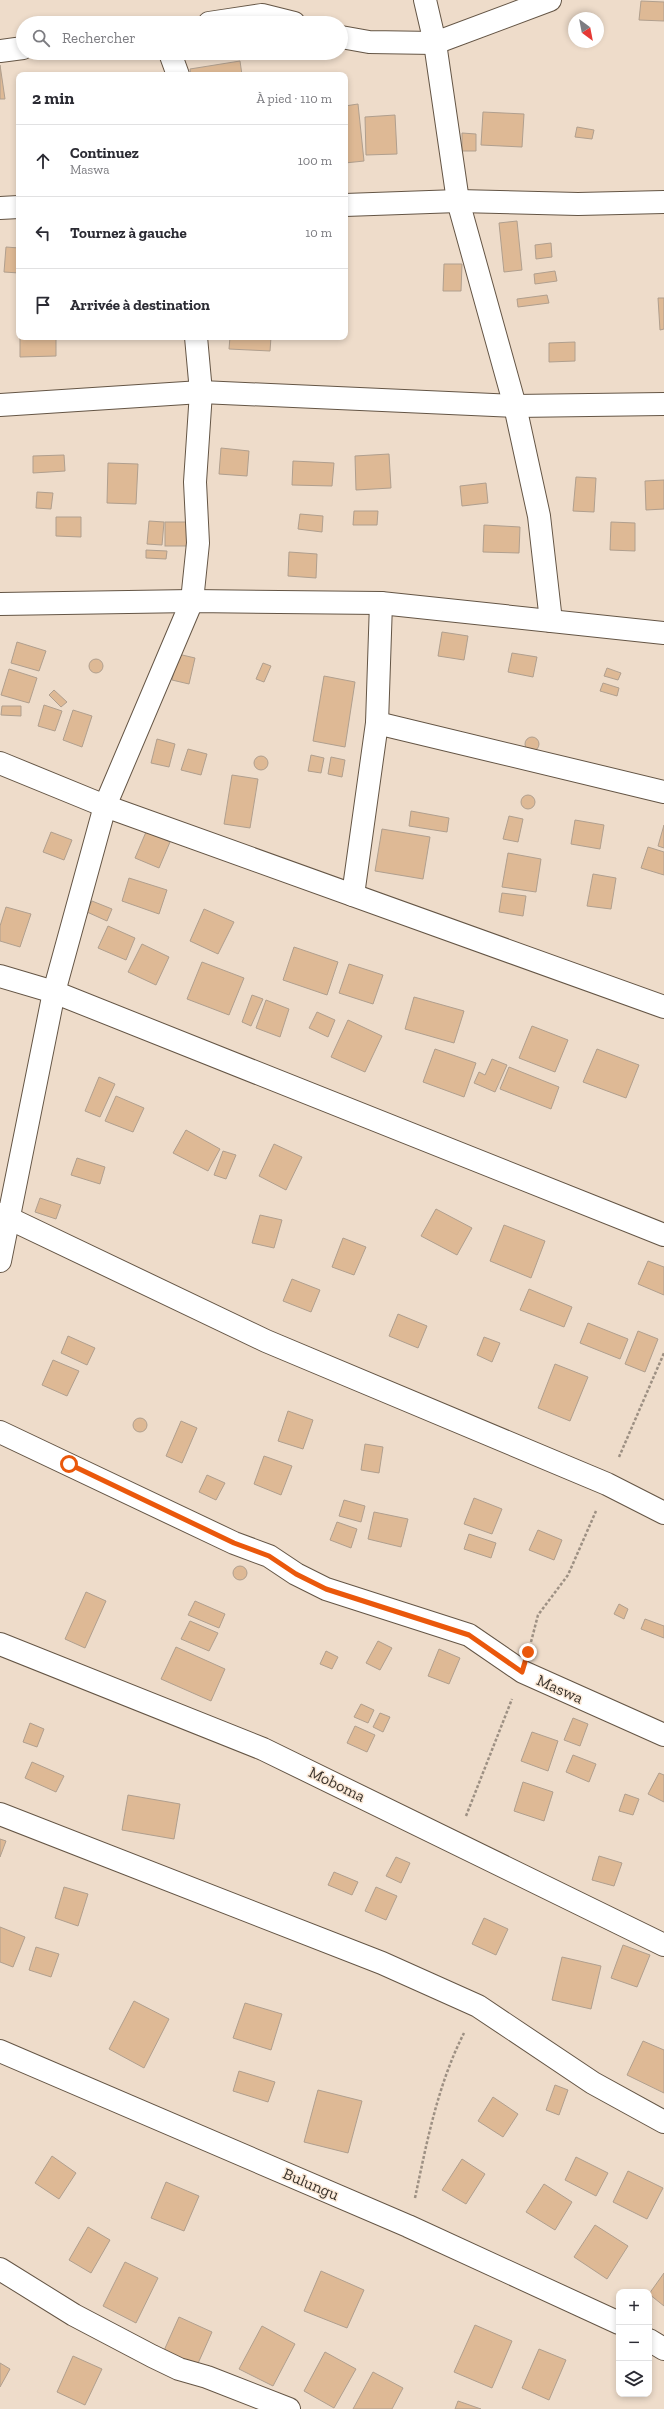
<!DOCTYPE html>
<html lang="fr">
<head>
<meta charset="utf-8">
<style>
  :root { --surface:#fff; --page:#f7f7f7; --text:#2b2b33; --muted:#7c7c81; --line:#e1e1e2 }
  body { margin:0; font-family:"Zilla Slab",serif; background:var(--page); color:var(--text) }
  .controls { position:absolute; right:12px; bottom:12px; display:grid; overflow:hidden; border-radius:8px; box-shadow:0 2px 6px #0003 }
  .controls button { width:36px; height:36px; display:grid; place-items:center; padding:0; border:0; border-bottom:1px solid var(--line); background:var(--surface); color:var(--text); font:20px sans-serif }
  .compass { position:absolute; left:568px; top:12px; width:36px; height:36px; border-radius:50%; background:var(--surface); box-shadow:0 2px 6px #0003; rotate:148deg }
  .stop { position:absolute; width:12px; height:12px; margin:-9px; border:3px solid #ea580c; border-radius:50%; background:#fff }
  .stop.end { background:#ea580c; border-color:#fff; box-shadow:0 1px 4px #0008 }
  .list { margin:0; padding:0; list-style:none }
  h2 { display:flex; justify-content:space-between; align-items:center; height:52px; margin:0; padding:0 16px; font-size:17px }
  h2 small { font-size:13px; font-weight:400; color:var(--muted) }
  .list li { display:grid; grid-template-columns:26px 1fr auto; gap:12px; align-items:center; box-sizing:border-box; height:72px; padding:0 16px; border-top:1px solid var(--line) }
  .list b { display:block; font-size:15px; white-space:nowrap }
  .list p { margin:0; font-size:13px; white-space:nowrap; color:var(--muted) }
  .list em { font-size:13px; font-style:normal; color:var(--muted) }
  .icon { flex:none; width:22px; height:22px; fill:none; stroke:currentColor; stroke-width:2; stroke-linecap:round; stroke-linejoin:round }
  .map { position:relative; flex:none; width:664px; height:2409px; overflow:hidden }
  .search { position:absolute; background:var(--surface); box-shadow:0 2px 6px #0003; left:16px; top:16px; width:332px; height:44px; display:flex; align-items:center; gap:10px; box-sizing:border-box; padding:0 14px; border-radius:22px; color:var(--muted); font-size:15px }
  .panel { position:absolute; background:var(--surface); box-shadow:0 2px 6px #0003; left:16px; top:72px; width:332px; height:268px; border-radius:8px }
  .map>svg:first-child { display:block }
</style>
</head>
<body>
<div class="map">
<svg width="664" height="2409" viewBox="0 0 664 2409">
  <rect width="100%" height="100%" fill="#eedcca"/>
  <g fill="#deb995" stroke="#b09f8e">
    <polygon points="641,1 664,2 664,21 639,20"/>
    <polygon points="240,61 242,75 191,75 190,69"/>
    <polygon points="0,65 5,99 0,99"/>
    <polygon points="358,104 364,161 345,163 345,106"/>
    <polygon points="483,112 524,114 522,147 481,145"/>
    <polygon points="395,115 397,154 366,155 365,117"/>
    <polygon points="577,127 594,130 592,139 575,137"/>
    <polygon points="462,133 476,134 476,151 462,151"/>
    <polygon points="517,221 522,270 504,272 499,223"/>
    <polygon points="551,243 552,257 536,259 535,245"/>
    <polygon points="6,247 19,248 19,273 4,272"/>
    <polygon points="444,264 462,264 461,291 443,291"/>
    <polygon points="555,271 557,281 535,284 534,274"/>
    <polygon points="547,295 549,303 518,307 517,299"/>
    <polygon points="658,298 664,298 664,329 660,330"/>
    <polygon points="20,337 56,337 56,356 20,357"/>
    <polygon points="230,337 271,337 270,351 229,349"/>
    <polygon points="575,342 575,361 549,362 549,343"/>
    <polygon points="221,448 249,451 247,476 219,474"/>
    <polygon points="389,454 391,488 356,490 355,456"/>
    <polygon points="64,455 65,471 33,473 33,456"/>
    <polygon points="293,461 334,463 332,486 292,485"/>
    <polygon points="108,463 138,464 136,504 107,503"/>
    <polygon points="576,477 596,478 594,512 573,511"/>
    <polygon points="664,480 664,509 646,510 645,481"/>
    <polygon points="486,483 488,503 462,506 460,486"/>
    <polygon points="37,492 53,493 51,509 36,508"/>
    <polygon points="354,511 378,511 377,525 353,525"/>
    <polygon points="300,514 323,516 322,532 298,529"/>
    <polygon points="56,517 81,517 81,537 56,536"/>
    <polygon points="149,521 164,522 162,545 147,544"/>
    <rect x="165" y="522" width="27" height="24"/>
    <polygon points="611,522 635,523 635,551 610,550"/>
    <polygon points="484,525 520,527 519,553 483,552"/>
    <polygon points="146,550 167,551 166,559 146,558"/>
    <polygon points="289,552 317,554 316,578 288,576"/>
    <polygon points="442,632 468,636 464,660 438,656"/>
    <polygon points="17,642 46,651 39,671 11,663"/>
    <polygon points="512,653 537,657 533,677 508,672"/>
    <polygon points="178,654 195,658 189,684 172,680"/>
    <circle cx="96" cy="666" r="7"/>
    <polygon points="263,663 271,666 264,682 256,679"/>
    <polygon points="607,668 621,673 618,680 604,676"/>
    <polygon points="9,669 37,678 29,703 1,695"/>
    <polygon points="324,676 355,682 345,747 313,741"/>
    <polygon points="603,683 619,688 617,696 600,691"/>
    <polygon points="54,690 67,702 61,707 49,695"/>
    <polygon points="44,705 62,711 55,731 38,726"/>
    <polygon points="2,706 21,706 21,716 1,715"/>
    <polygon points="73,710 92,716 82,747 63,740"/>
    <circle cx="532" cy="744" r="7"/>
    <polygon points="157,739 175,744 169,767 151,763"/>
    <polygon points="188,749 207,754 201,775 181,770"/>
    <polygon points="311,755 324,758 321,773 308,771"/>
    <circle cx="261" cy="763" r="7"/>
    <polygon points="331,757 345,760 342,777 328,774"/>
    <polygon points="232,775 258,779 250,828 224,824"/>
    <circle cx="528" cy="802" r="7"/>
    <polygon points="411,811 449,818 447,832 409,826"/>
    <polygon points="509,816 523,819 518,842 503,839"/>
    <polygon points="575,820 604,825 600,849 571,844"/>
    <polygon points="664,825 664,848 658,846"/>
    <polygon points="382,829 430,837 423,879 375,871"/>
    <polygon points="51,832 72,840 64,860 43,852"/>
    <polygon points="146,832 170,842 159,868 135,858"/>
    <polygon points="648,847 664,852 664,875 641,868"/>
    <polygon points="508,853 541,859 536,892 502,887"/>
    <polygon points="593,874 616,878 611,909 587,906"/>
    <polygon points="129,878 167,890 159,914 122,901"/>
    <polygon points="502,893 526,896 523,916 499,912"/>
    <polygon points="92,901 112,909 107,921 87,912"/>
    <polygon points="6,907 31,914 20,947 0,941 0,926"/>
    <polygon points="204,909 234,922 218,954 190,941"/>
    <polygon points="108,926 135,938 126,960 98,948"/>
    <polygon points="142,944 169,957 156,985 128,972"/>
    <polygon points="294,947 338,962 327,995 283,980"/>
    <polygon points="202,962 244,978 229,1015 187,999"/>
    <polygon points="349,964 383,975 373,1004 339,993"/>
    <polygon points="252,995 263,999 251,1026 242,1022"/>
    <polygon points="414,997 464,1011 454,1043 405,1029"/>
    <polygon points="266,1000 289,1009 280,1037 256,1028"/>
    <polygon points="317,1012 335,1020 328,1037 309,1028"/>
    <polygon points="348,1020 382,1036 365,1072 331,1057"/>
    <polygon points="532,1026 568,1040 555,1072 519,1058"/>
    <polygon points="435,1049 476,1063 464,1097 423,1082"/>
    <polygon points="597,1049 639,1065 626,1098 583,1082"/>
    <polygon points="492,1059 507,1065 495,1092 474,1083 479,1072 485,1075"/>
    <polygon points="509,1067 559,1087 551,1109 500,1089"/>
    <polygon points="99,1077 115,1084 100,1117 85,1111"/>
    <polygon points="116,1096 144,1108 133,1132 105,1121"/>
    <polygon points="186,1130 220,1149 208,1171 173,1153"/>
    <polygon points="274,1144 302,1157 286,1190 259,1176"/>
    <polygon points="223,1151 236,1155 226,1179 214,1175"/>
    <polygon points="77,1158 105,1167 100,1184 71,1175"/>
    <polygon points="40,1198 61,1205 56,1219 35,1212"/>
    <polygon points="436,1209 472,1228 457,1255 421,1236"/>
    <polygon points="260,1215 282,1220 274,1248 252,1243"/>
    <polygon points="504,1225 545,1241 531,1278 490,1261"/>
    <polygon points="343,1238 366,1247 354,1275 332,1267"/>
    <polygon points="648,1261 664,1267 664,1295 638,1284"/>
    <polygon points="292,1279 320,1290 311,1312 283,1301"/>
    <polygon points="529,1289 572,1307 564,1327 520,1310"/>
    <polygon points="398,1314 427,1326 418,1348 389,1336"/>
    <polygon points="588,1323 628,1339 620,1359 580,1343"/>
    <polygon points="638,1331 658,1339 645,1372 625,1364"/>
    <polygon points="68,1336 95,1348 87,1365 61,1353"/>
    <polygon points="484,1337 500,1343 492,1362 477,1355"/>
    <polygon points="53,1360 79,1371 67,1396 42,1385"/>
    <polygon points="555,1364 588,1377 570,1421 538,1408"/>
    <polygon points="288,1411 313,1420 303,1449 278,1441"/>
    <circle cx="140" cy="1425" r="7"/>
    <polygon points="181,1421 197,1428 182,1463 166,1456"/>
    <polygon points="365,1444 383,1447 379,1473 361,1470"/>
    <polygon points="264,1456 292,1466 281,1495 254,1484"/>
    <polygon points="207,1475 225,1483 216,1500 199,1492"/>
    <polygon points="474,1498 502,1509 492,1534 464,1524"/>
    <polygon points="344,1500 365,1506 361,1522 339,1516"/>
    <polygon points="374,1512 408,1519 401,1547 368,1539"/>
    <polygon points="337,1522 357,1529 351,1548 330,1540"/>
    <polygon points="538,1530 562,1540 554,1560 529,1550"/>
    <polygon points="469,1534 496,1543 491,1558 464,1549"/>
    <circle cx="240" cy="1573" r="7"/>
    <polygon points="86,1592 106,1601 85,1648 65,1639"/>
    <polygon points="195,1601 225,1614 219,1628 188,1615"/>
    <polygon points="619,1604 628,1609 624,1619 614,1614"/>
    <polygon points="645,1619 664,1626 664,1638 641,1629"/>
    <polygon points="190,1621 218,1633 209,1651 181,1639"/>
    <polygon points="378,1641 392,1648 380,1670 366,1663"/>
    <polygon points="176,1647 225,1669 211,1701 161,1679"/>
    <polygon points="439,1649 460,1658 449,1684 428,1676"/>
    <polygon points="326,1651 338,1657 332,1669 320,1664"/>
    <polygon points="361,1704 374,1710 368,1723 354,1717"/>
    <polygon points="380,1713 390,1717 383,1732 373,1727"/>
    <polygon points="573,1718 588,1724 580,1746 564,1740"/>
    <polygon points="30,1723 44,1729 37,1747 23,1742"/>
    <polygon points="355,1726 375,1735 367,1752 347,1743"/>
    <polygon points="532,1732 558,1741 548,1771 521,1761"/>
    <polygon points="573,1755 596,1764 589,1782 566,1772"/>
    <polygon points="32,1762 64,1776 56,1792 25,1778"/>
    <polygon points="659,1773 664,1775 664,1802 648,1794"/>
    <polygon points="523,1782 553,1792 544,1821 514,1811"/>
    <polygon points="625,1794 639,1799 633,1815 619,1811"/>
    <polygon points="128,1795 180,1804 174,1839 122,1830"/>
    <polygon points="0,1839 6,1841 0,1857"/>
    <polygon points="599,1856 622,1863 614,1886 592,1880"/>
    <polygon points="396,1857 410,1863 401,1883 386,1876"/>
    <polygon points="334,1872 358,1882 352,1895 328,1885"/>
    <polygon points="64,1887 88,1894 78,1926 55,1918"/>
    <polygon points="376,1887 397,1896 386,1920 365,1911"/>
    <polygon points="484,1918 508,1929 496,1955 472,1944"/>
    <polygon points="0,1927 25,1937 13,1967 0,1962"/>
    <polygon points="623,1945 650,1955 637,1987 611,1978"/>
    <polygon points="36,1947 59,1954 51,1977 29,1970"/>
    <polygon points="562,1957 601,1966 591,2009 552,2000"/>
    <polygon points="134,2001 169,2019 144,2068 109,2049"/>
    <polygon points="245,2003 282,2014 271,2050 233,2038"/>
    <polygon points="643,2041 664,2050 664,2093 627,2075"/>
    <polygon points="239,2071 275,2082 268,2102 233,2091"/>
    <polygon points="555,2085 568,2090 559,2115 546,2110"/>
    <polygon points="318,2090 362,2101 348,2153 304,2142"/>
    <polygon points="493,2097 518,2114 503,2137 478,2121"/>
    <polygon points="52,2156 76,2173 59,2199 35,2183"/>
    <polygon points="576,2157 608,2173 596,2196 565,2180"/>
    <polygon points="462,2159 485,2174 466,2204 442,2190"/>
    <polygon points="628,2171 663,2188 647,2219 613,2202"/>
    <polygon points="166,2182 199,2196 184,2231 151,2218"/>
    <polygon points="544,2184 572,2202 555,2230 526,2212"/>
    <polygon points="595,2225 628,2246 607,2279 574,2257"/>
    <polygon points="88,2227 110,2240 91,2273 69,2260"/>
    <polygon points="125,2262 158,2278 136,2323 103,2306"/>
    <polygon points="321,2271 364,2290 347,2328 304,2311"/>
    <polygon points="664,2273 664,2306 649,2294"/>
    <polygon points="179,2317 212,2332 195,2370 162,2355"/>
    <polygon points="475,2325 512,2341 492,2388 454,2372"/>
    <polygon points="262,2326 295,2344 273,2386 239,2369"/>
    <polygon points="539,2349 566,2360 549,2400 522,2388"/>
    <polygon points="325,2352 356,2369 334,2408 304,2391"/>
    <polygon points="73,2356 102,2369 85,2405 57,2392"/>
    <polygon points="0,2363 10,2369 0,2387"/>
    <polygon points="373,2372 403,2388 392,2409 353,2409"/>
    <polygon points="458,2401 481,2409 455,2409"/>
  </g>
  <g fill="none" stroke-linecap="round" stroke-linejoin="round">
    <g stroke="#645545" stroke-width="24">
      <g id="minor">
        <polyline points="425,0 435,43 458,201 515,406 539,516 551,621"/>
        <polyline points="209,23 262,15 294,23"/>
        <polyline points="341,37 369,42 435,43 550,0"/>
        <polyline points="0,51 23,48"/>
        <polyline points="170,53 178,75"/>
        <polyline points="345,205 458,201 578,204 664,202"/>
        <polyline points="0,208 19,207"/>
        <polyline points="0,405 201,392 515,406 664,404"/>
        <polyline points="0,604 192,601 381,603 664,633"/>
        <polyline points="377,723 664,792"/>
        <polyline points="0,763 105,806 664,1007"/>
        <polyline points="353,895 377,723 381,603"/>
        <polyline points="0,976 54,992 664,1235"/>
        <polyline points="0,1214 266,1341 607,1484 664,1513"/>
        <polyline points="0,1261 54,992 105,806 192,601 198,543 195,482 201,392 196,337"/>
        <polyline points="0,1432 234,1543 269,1556 296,1574 326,1589 469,1635 523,1672 664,1735"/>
        <polyline points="0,1644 263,1749 664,1945"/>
        <polyline points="0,1814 382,1963 478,2006 593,2083 664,2122"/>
        <polyline points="0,2051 408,2226 619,2323"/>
        <polyline points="0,2269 74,2315 152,2356 179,2369 207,2377 289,2409"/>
        <polyline points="649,2340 664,2349"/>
      </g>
    </g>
    <g stroke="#9d9083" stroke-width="2.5" stroke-dasharray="3 2" stroke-linecap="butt">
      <polyline points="619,1457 664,1353"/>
      <polyline points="531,1642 538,1615 568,1575 596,1511"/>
      <polyline points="466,1816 512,1699"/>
      <path d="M 415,2198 C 427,2141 438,2084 464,2033"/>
    </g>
    <use href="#minor" stroke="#fff" stroke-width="22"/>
  </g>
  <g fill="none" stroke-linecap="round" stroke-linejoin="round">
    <polyline stroke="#ea580c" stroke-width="5" points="69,1464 234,1543 269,1556 296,1574 326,1589 469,1635 522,1672 528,1652"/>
  </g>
  <g text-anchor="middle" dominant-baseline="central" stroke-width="3" stroke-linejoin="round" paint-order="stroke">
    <g font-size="16" fill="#3b342d" stroke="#fbe9d7">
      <text transform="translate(560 1689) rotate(24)">Maswa</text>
      <text transform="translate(337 1784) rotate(26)">Moboma</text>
      <text transform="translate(311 2184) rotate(23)">Bulungu</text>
    </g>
  </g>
</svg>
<div class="controls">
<button>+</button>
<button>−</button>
<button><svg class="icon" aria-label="layers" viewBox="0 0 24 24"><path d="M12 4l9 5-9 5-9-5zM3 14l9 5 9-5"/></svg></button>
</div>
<svg class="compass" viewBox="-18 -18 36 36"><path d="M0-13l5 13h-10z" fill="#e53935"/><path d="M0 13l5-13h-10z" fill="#7c7c81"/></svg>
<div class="stop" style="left:69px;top:1464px"></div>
<div class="stop end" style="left:528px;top:1652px"></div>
<div class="search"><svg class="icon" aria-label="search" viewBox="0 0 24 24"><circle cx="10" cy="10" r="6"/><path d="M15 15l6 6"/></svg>Rechercher</div>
<section class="panel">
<h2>2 min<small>À pied · 110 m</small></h2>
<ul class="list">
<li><svg class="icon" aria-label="ahead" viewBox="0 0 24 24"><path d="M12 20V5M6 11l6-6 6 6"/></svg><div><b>Continuez</b><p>Maswa</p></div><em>100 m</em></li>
<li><svg class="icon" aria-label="left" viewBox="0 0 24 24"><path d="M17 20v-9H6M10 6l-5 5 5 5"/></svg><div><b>Tournez à gauche</b></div><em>10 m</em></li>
<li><svg class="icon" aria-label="arrive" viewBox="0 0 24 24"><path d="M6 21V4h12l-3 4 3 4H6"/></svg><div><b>Arrivée à destination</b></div></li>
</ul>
</section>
</div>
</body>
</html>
